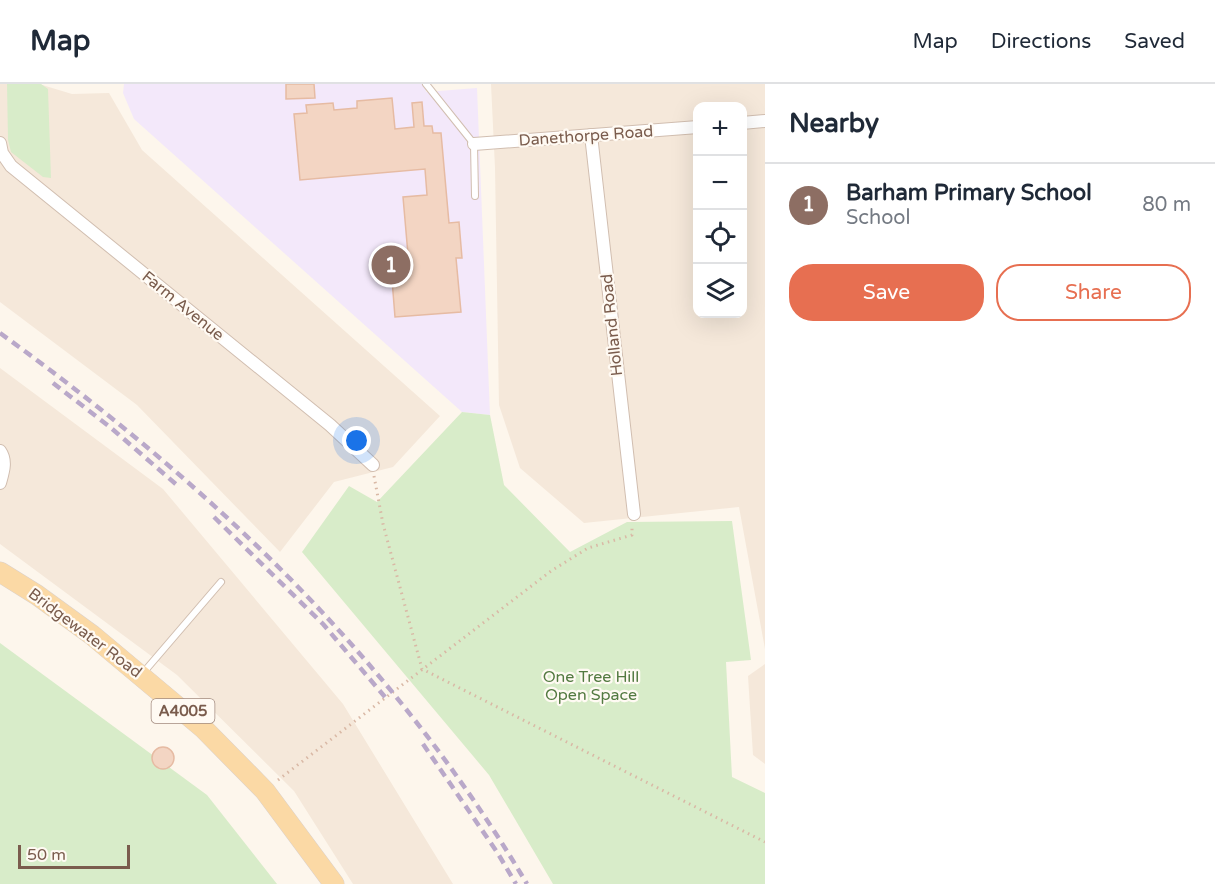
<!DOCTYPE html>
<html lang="en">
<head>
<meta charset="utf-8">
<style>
  :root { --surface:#fff; --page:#f2f2f3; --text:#1f2937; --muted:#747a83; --line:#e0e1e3; --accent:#e76f51 }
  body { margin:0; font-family:"Varela Round",sans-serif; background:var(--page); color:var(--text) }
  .controls { position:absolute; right:18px; top:18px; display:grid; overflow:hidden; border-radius:12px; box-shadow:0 6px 24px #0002 }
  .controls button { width:54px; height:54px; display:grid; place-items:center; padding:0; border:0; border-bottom:2px solid var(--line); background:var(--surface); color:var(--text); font:30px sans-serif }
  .scale { position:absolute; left:18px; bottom:15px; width:112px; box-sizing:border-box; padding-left:6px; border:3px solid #7a5c4d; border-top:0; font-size:16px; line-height:21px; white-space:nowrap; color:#7a5c4d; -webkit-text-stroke:4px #fffaf3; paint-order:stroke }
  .you { position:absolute; left:357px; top:357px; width:21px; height:21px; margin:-15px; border:4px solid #fff; border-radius:50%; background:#1a73e8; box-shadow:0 0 0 9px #1a73e833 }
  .badge { display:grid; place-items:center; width:39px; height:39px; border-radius:50%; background:var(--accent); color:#fff; font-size:20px; font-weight:700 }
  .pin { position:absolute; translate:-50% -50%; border:3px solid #fff; box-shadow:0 2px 6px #0006 }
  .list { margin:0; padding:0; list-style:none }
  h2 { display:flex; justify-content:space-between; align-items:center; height:78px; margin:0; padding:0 24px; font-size:26px }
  h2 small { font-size:20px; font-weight:400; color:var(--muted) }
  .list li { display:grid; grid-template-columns:39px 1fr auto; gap:18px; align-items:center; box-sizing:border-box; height:84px; padding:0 24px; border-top:2px solid var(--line) }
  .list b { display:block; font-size:22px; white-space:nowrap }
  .list p { margin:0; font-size:20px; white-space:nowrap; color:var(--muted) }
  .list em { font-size:20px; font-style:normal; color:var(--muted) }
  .actions { display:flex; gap:12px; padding:18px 24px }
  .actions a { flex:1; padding:14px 0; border:2px solid var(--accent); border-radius:24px; text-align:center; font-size:21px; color:var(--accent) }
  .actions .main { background:var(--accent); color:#fff }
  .icon { flex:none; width:33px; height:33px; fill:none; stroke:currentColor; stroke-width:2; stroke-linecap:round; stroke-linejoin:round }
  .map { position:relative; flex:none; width:765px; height:800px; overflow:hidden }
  header { display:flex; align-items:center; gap:36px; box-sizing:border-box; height:84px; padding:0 30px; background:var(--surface); border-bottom:2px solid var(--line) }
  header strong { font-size:28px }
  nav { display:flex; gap:33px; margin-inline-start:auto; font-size:21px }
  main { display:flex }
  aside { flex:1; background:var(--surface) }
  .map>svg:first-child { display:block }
</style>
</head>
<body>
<header>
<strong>Map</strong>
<nav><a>Map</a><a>Directions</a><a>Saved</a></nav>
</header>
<main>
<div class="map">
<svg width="765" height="800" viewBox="0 0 765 800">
  <rect width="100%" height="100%" fill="#fdf6ec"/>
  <g fill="#f5e8da" fill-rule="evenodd">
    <polygon points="0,0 39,0 72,10 109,9 142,66 440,332 393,383 334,398 280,468 137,321 0,218"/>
    <path d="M 491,0 L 765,0 L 765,565 L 739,423 L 584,439 L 520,384 L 499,321 L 495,84 ZM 698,22 L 742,22 L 742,230 L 698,230 Z"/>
    <polygon points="0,284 163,405 343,620 453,800 353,800 294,707 177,591 0,460"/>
    <polygon points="765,580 765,680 753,671 748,592"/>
  </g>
  <polygon fill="#f3e8fa" points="124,0 425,0 426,8 477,4 490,331 462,328 134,35 123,9"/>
  <g fill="#d8ecc9">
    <polygon points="7,0 41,0 48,5 51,94 43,93 11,68 8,56"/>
    <polygon points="462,328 490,331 504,401 570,468 627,438 732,437 751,576 726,578 732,693 765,709 765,800 553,800 489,691 302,468 349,402 377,418"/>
    <polygon points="0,559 207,711 277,800 0,800"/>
  </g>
  <g fill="#f3d5c3" stroke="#e6bba3" stroke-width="1.5">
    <polygon points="286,0 314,0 315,14 286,15"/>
    <polygon points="392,14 395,45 414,43 412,19 422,18 424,42 432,42 433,49 441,49 449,139 459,138 462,174 456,174 461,228 395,233 391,183 409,182 403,113 427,111 425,85 300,96 294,30 307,29 306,21 333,19 334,26 357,24 357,17"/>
    <circle cx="163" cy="674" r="11"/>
  </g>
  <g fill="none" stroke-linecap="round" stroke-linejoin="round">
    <g stroke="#d1beb0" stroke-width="8">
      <g id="service">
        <polyline points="426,0 474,60 475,112"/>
        <polyline points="143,589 221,498"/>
      </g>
    </g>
    <g stroke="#d1beb0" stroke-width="14">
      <g id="minor">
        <polyline points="742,39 765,37"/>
        <polyline points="591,51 634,430"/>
        <polyline points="0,59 2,69 11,82 330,341 373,381"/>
        <polyline points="474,60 698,43"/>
        <path d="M 0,367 C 7,377 3,388 0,399"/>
      </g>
    </g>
    <g stroke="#dad1cd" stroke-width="21">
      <polyline id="primary" points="0,488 37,511 92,551 203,644 265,707 334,800"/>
    </g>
    <g stroke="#d9b8a5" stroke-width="3" stroke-dasharray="1.5 4.5" stroke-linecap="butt">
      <polyline points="374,392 383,440 422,585 765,758"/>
      <polyline points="278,696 551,487 588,464 632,451 632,443"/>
    </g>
    <use href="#service" stroke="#fff" stroke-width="6"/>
    <use href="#minor" stroke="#fff" stroke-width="12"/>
    <use href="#primary" stroke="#fbd9a5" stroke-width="20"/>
    <g stroke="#b9a8c9" stroke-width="4.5" stroke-dasharray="9 6" stroke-linecap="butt">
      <path d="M 0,249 C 210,401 394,575 527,800"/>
      <polyline points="53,299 110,343 178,402"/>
      <polyline points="214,433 323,540 385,613"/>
      <polyline points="423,660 497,768 516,800"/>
    </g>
  </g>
  <g text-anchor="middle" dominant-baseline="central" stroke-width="4.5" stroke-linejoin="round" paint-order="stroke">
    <rect fill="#fffaf3" stroke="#a28b7f" stroke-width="1.5" x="151.5" y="615" width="63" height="24" rx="4.5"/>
    <g font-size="15" font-weight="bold" fill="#7a5c4d">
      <text x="183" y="627">A4005</text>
    </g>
    <g font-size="16" fill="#7a5c4d" stroke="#fffaf3">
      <text transform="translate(586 52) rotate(-4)">Danethorpe Road</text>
      <text transform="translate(183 222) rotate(39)">Farm Avenue</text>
      <text transform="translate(612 241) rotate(-96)">Holland Road</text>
      <text transform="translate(85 549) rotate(37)">Bridgewater Road</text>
    </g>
    <g font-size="16" fill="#537a41" stroke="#fffaf3">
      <text x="591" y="593">One Tree Hill<tspan x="591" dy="18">Open Space</tspan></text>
    </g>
  </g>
</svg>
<div class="controls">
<button>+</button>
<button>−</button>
<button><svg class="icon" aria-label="locate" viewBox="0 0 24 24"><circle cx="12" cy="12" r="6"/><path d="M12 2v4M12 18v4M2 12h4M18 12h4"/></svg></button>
<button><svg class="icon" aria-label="layers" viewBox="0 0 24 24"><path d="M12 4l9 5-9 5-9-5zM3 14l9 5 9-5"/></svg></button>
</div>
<div class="scale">50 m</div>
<div class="you"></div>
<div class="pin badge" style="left:391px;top:181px;background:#8d6e63">1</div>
</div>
<aside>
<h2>Nearby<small></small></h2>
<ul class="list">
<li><span class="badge" style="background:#8d6e63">1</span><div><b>Barham Primary School</b><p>School</p></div><em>80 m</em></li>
</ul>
<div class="actions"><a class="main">Save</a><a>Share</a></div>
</aside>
</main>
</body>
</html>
